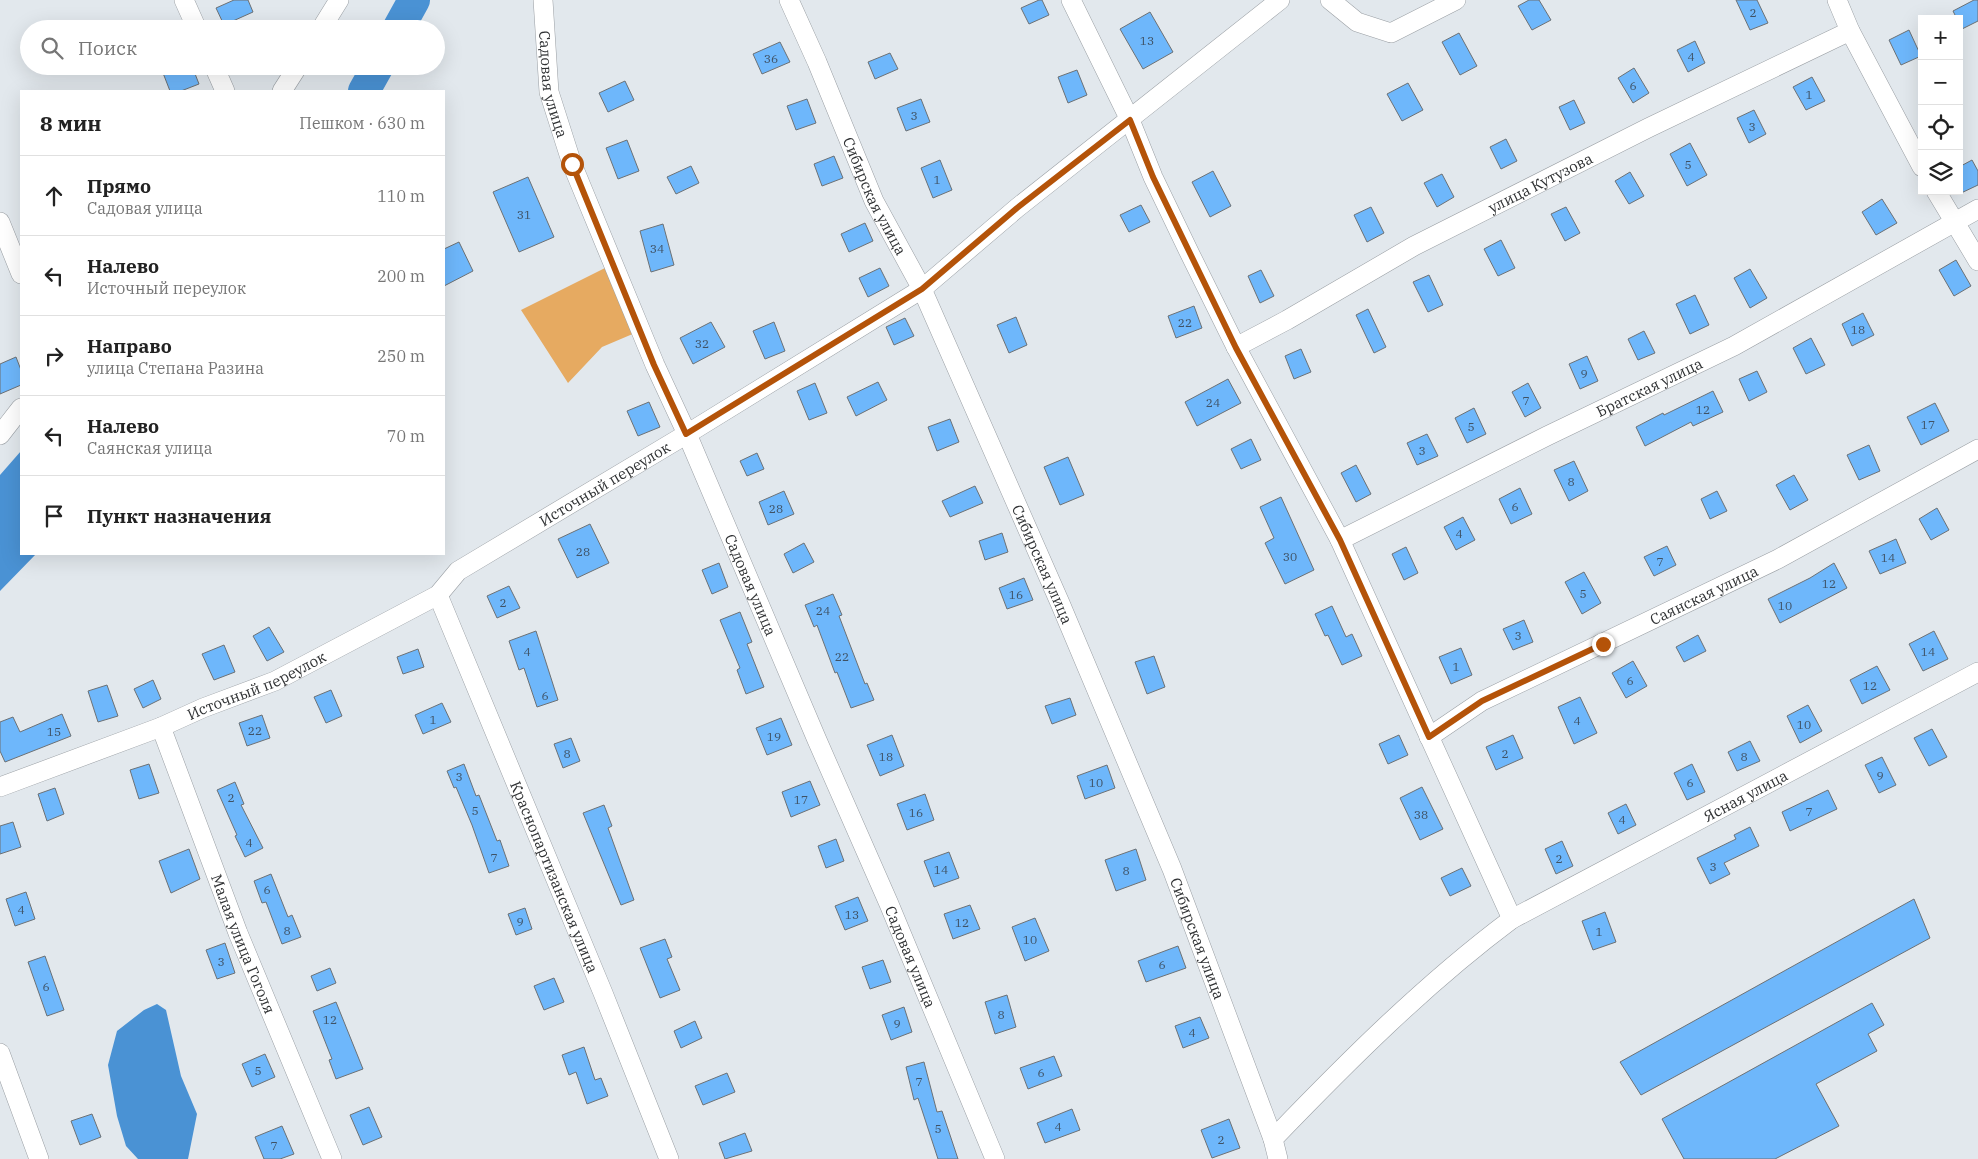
<!DOCTYPE html>
<html lang="ru">
<head>
<meta charset="utf-8">
<style>
  :root { --surface:#fff; --page:#f6f6f6; --text:#222; --muted:#767676; --line:#e0e0e0 }
  body { margin:0; font-family:"IBM Plex Serif",serif; background:var(--page); color:var(--text) }
  .controls { position:absolute; right:15px; top:15px; display:grid; overflow:hidden; border-radius:0px; box-shadow:0 5px 20px #0002 }
  .controls button { width:45px; height:45px; display:grid; place-items:center; padding:0; border:0; border-bottom:1px solid var(--line); background:var(--surface); color:var(--text); font:25px sans-serif }
  .stop { position:absolute; width:15px; height:15px; margin:-11px; border:4px solid #b45309; border-radius:50%; background:#fff }
  .stop.end { background:#b45309; border-color:#fff; box-shadow:0 1px 5px #0008 }
  .list { margin:0; padding:0; list-style:none }
  h2 { display:flex; justify-content:space-between; align-items:center; height:65px; margin:0; padding:0 20px; font-size:21px }
  h2 small { font-size:16px; font-weight:400; color:var(--muted) }
  .list li { display:grid; grid-template-columns:32px 1fr auto; gap:15px; align-items:center; box-sizing:border-box; height:80px; padding:0 20px; border-top:1px solid var(--line) }
  .list b { display:block; font-size:19px; white-space:nowrap }
  .list p { margin:0; font-size:16px; white-space:nowrap; color:var(--muted) }
  .list em { font-size:16px; font-style:normal; color:var(--muted) }
  .icon { flex:none; width:28px; height:28px; fill:none; stroke:currentColor; stroke-width:2; stroke-linecap:round; stroke-linejoin:round }
  .map { position:relative; flex:none; width:1978px; height:1159px; overflow:hidden }
  .search { position:absolute; background:var(--surface); box-shadow:0 5px 20px #0002; left:20px; top:20px; width:425px; height:55px; display:flex; align-items:center; gap:12px; box-sizing:border-box; padding:0 18px; border-radius:28px; color:var(--muted); font-size:19px }
  .panel { position:absolute; background:var(--surface); box-shadow:0 5px 20px #0002; left:20px; top:90px; width:425px; height:465px; border-radius:0px }
  .map>svg:first-child { display:block }
</style>
</head>
<body>
<div class="map">
<svg width="1978" height="1159" viewBox="0 0 1978 1159">
  <rect width="100%" height="100%" fill="#e2e8ed"/>
  <polygon fill="#e6aa61" points="607,267 635,333 602,347 568,383 521,310"/>
  <g fill="#4a92d4">
    <polygon points="21,451 21,554 36,554 0,591 0,475"/>
    <polygon points="157,1004 166,1010 181,1076 197,1114 188,1159 138,1159 126,1146 117,1116 108,1065 117,1031 144,1010"/>
  </g>
  <g fill="none" stroke-linecap="round" stroke-linejoin="round">
    <g stroke="#4a92d4" stroke-width="32">
      <polyline points="398,29 414,0"/>
      <polyline points="364,91 378,66"/>
    </g>
  </g>
  <g fill="#6eb7fb" stroke="#6c7175">
    <polygon points="234,0 248,0 253,12 224,25 216,8"/>
    <polygon points="1039,0 1042,0 1049,15 1029,24 1021,8"/>
    <polygon points="1529,0 1539,0 1551,20 1532,30 1518,6"/>
    <polygon points="1736,0 1757,0 1768,23 1750,30"/>
    <polygon points="1974,0 1978,0 1978,21 1962,29 1959,19 1957,19 1953,11"/>
    <polygon points="1150,12 1173,52 1143,69 1120,29"/>
    <polygon points="1909,30 1921,56 1901,65 1889,40"/>
    <polygon points="1459,33 1477,66 1460,75 1442,42"/>
    <polygon points="1695,41 1705,63 1688,72 1677,50"/>
    <polygon points="780,42 790,62 762,74 753,54"/>
    <polygon points="890,53 898,69 875,79 868,62"/>
    <polygon points="181,66 192,66 199,84 181,91 170,91 163,73"/>
    <polygon points="1634,68 1649,93 1633,103 1618,78"/>
    <polygon points="1077,70 1087,95 1068,103 1058,77"/>
    <polygon points="1812,77 1825,101 1806,110 1793,87"/>
    <polygon points="625,81 634,100 608,112 599,93"/>
    <polygon points="1408,83 1423,110 1402,121 1387,94"/>
    <polygon points="807,99 816,123 796,130 787,106"/>
    <polygon points="921,99 930,122 906,131 897,108"/>
    <polygon points="1574,100 1585,123 1570,130 1559,107"/>
    <polygon points="1754,110 1766,134 1749,143 1737,118"/>
    <polygon points="1506,139 1517,161 1501,169 1490,147"/>
    <polygon points="627,140 639,171 618,179 606,148"/>
    <polygon points="1690,143 1707,175 1687,186 1670,154"/>
    <polygon points="834,156 843,178 822,186 814,164"/>
    <polygon points="940,160 952,190 933,198 921,168"/>
    <polygon points="1972,160 1978,171 1978,185 1959,194 1959,167"/>
    <polygon points="691,166 699,183 676,194 667,177"/>
    <polygon points="1213,171 1231,206 1210,217 1192,182"/>
    <polygon points="1630,172 1644,196 1629,204 1615,181"/>
    <polygon points="1442,174 1454,197 1437,207 1424,183"/>
    <polygon points="528,177 554,237 519,252 493,192"/>
    <polygon points="1882,199 1897,223 1876,235 1862,212"/>
    <polygon points="1141,205 1150,222 1129,232 1120,215"/>
    <polygon points="1371,207 1384,233 1367,242 1354,215"/>
    <polygon points="1566,207 1580,233 1565,241 1551,214"/>
    <polygon points="865,223 873,241 849,252 841,234"/>
    <polygon points="663,224 674,265 651,272 640,231"/>
    <polygon points="1501,240 1515,268 1498,276 1484,249"/>
    <polygon points="459,242 473,271 444,286 444,249"/>
    <polygon points="1956,260 1971,286 1954,296 1939,270"/>
    <polygon points="880,268 889,286 868,297 859,278"/>
    <polygon points="1750,269 1767,298 1750,308 1734,278"/>
    <polygon points="1261,270 1274,296 1260,303 1248,276"/>
    <polygon points="1429,275 1443,305 1428,312 1413,282"/>
    <polygon points="1695,295 1709,325 1690,334 1676,304"/>
    <polygon points="1194,306 1202,328 1176,338 1168,316"/>
    <polygon points="1368,309 1386,347 1374,353 1356,315"/>
    <polygon points="1863,313 1874,335 1852,346 1842,324"/>
    <polygon points="1016,317 1027,345 1009,353 997,325"/>
    <polygon points="905,318 914,336 894,345 886,327"/>
    <polygon points="711,322 725,347 693,364 680,338"/>
    <polygon points="774,322 785,351 765,359 753,331"/>
    <polygon points="1644,331 1655,353 1638,360 1628,339"/>
    <polygon points="1811,338 1825,365 1806,374 1793,348"/>
    <polygon points="1301,349 1311,372 1294,379 1285,356"/>
    <polygon points="1587,356 1598,381 1580,389 1569,364"/>
    <polygon points="16,357 21,370 21,385 0,394 0,364"/>
    <polygon points="1757,371 1767,392 1749,401 1739,379"/>
    <polygon points="1228,379 1241,403 1197,426 1185,402"/>
    <polygon points="878,382 887,400 856,416 847,397"/>
    <polygon points="815,383 827,413 809,420 797,391"/>
    <polygon points="1528,383 1541,408 1525,417 1512,392"/>
    <polygon points="1713,391 1723,412 1693,426 1691,422 1645,446 1636,427 1663,413 1664,415"/>
    <polygon points="649,402 660,427 638,436 627,411"/>
    <polygon points="1935,403 1949,431 1921,445 1907,417"/>
    <polygon points="1474,408 1486,434 1467,443 1455,418"/>
    <polygon points="950,419 959,442 937,451 928,427"/>
    <polygon points="1427,434 1438,456 1417,465 1407,443"/>
    <polygon points="1251,439 1261,460 1241,469 1231,449"/>
    <polygon points="1869,445 1880,471 1859,480 1847,455"/>
    <polygon points="757,453 764,469 747,476 740,461"/>
    <polygon points="1068,457 1084,495 1060,505 1044,467"/>
    <polygon points="1574,461 1588,491 1569,501 1554,470"/>
    <polygon points="1356,465 1371,494 1356,502 1341,473"/>
    <polygon points="1794,475 1808,500 1790,510 1776,485"/>
    <polygon points="975,486 983,503 950,517 942,501"/>
    <polygon points="1520,488 1532,514 1511,524 1499,499"/>
    <polygon points="784,491 794,514 768,525 759,502"/>
    <polygon points="1717,491 1727,511 1710,519 1701,499"/>
    <polygon points="1281,497 1314,570 1285,584 1265,543 1274,538 1260,507"/>
    <polygon points="1937,508 1949,530 1931,540 1919,519"/>
    <polygon points="1463,517 1475,540 1456,550 1444,527"/>
    <polygon points="590,524 609,563 577,578 558,539"/>
    <polygon points="1002,533 1008,552 985,560 979,541"/>
    <polygon points="1896,539 1906,563 1880,574 1869,551"/>
    <polygon points="804,543 814,562 793,573 784,554"/>
    <polygon points="1667,546 1676,565 1654,576 1644,557"/>
    <polygon points="1406,547 1418,573 1404,580 1392,554"/>
    <polygon points="719,563 728,587 712,594 702,570"/>
    <polygon points="1834,563 1847,588 1780,623 1768,599 1810,578"/>
    <polygon points="1584,572 1601,603 1582,614 1565,582"/>
    <polygon points="1024,578 1033,600 1007,609 999,588"/>
    <polygon points="509,586 520,608 497,618 487,596"/>
    <polygon points="833,594 842,615 839,616 865,684 867,683 874,700 851,708 837,672 835,673 817,625 814,627 805,605"/>
    <polygon points="1332,606 1346,637 1352,634 1362,656 1342,665 1328,635 1325,636 1315,614"/>
    <polygon points="740,612 752,642 747,644 764,687 746,694 737,670 740,668 720,620"/>
    <polygon points="1524,620 1533,642 1513,650 1503,629"/>
    <polygon points="269,627 284,652 267,661 253,636"/>
    <polygon points="536,631 558,700 537,707 524,668 519,670 509,641"/>
    <polygon points="1934,631 1948,659 1923,671 1909,644"/>
    <polygon points="1698,635 1706,651 1684,662 1676,647"/>
    <polygon points="224,645 235,672 214,680 202,654"/>
    <polygon points="1461,648 1472,675 1451,684 1439,657"/>
    <polygon points="418,649 424,667 403,674 397,657"/>
    <polygon points="1154,656 1165,687 1147,694 1135,662"/>
    <polygon points="1633,661 1647,686 1626,698 1612,673"/>
    <polygon points="1877,666 1890,690 1862,704 1850,680"/>
    <polygon points="153,680 161,699 143,708 134,689"/>
    <polygon points="107,685 118,716 98,722 88,691"/>
    <polygon points="331,690 342,716 326,723 314,697"/>
    <polygon points="1580,697 1597,733 1574,744 1558,707"/>
    <polygon points="1070,698 1076,715 1052,724 1045,706"/>
    <polygon points="442,703 451,722 423,734 415,715"/>
    <polygon points="1808,705 1822,731 1800,743 1787,716"/>
    <polygon points="62,714 71,736 5,762 0,751 0,722 13,717 20,732"/>
    <polygon points="262,715 270,738 247,746 239,723"/>
    <polygon points="781,718 792,745 767,755 756,728"/>
    <polygon points="1932,729 1947,757 1929,766 1914,738"/>
    <polygon points="892,735 904,766 880,776 867,745"/>
    <polygon points="1399,735 1408,755 1388,764 1379,744"/>
    <polygon points="1513,735 1523,758 1496,770 1486,747"/>
    <polygon points="571,738 580,761 563,768 554,744"/>
    <polygon points="1750,741 1760,761 1737,771 1728,752"/>
    <polygon points="1882,757 1896,785 1879,793 1865,765"/>
    <polygon points="149,764 159,793 139,799 130,770"/>
    <polygon points="464,764 476,796 479,795 497,841 500,840 509,866 489,873 472,825 456,787 454,788 447,771"/>
    <polygon points="1692,764 1705,792 1687,800 1674,773"/>
    <polygon points="1107,765 1115,788 1085,799 1077,776"/>
    <polygon points="810,781 820,805 791,817 782,792"/>
    <polygon points="235,782 244,804 241,805 263,848 245,857 235,836 237,835 217,790"/>
    <polygon points="1422,787 1443,829 1420,840 1400,798"/>
    <polygon points="55,788 64,814 47,821 38,794"/>
    <polygon points="1828,790 1837,809 1790,831 1782,812"/>
    <polygon points="925,794 934,820 907,830 897,804"/>
    <polygon points="1626,804 1636,825 1618,834 1608,813"/>
    <polygon points="604,805 612,826 608,828 634,900 621,905 583,813"/>
    <polygon points="13,822 21,847 0,854 0,826"/>
    <polygon points="1750,827 1759,846 1724,863 1730,874 1710,884 1697,858 1736,839 1734,835"/>
    <polygon points="836,839 844,861 826,868 818,846"/>
    <polygon points="1562,841 1573,866 1556,874 1545,849"/>
    <polygon points="189,849 200,879 171,893 159,861"/>
    <polygon points="1136,849 1146,880 1116,891 1105,860"/>
    <polygon points="949,852 959,878 934,887 924,861"/>
    <polygon points="1462,868 1471,886 1450,896 1441,878"/>
    <polygon points="271,874 288,917 292,915 301,937 282,944 266,902 262,903 254,881"/>
    <polygon points="26,892 35,919 15,926 6,899"/>
    <polygon points="858,897 868,921 845,930 835,906"/>
    <polygon points="1914,899 1930,938 1641,1095 1620,1062"/>
    <polygon points="970,905 980,929 953,939 944,914"/>
    <polygon points="525,908 532,929 516,935 508,914"/>
    <polygon points="1605,912 1616,942 1593,950 1582,921"/>
    <polygon points="1035,918 1049,951 1025,961 1012,927"/>
    <polygon points="665,939 672,957 667,959 680,990 660,998 640,948"/>
    <polygon points="225,943 235,973 217,979 206,950"/>
    <polygon points="1178,946 1186,968 1146,982 1138,961"/>
    <polygon points="45,956 64,1010 47,1016 28,962"/>
    <polygon points="883,960 891,982 870,989 862,967"/>
    <polygon points="330,968 336,983 317,991 311,976"/>
    <polygon points="554,978 564,1002 544,1010 534,986"/>
    <polygon points="1007,995 1016,1027 995,1034 985,1002"/>
    <polygon points="336,1002 363,1069 336,1079 329,1060 332,1059 313,1011"/>
    <polygon points="1872,1003 1884,1025 1868,1034 1877,1051 1816,1084 1839,1126 1775,1159 1684,1159 1662,1119"/>
    <polygon points="904,1007 912,1032 891,1040 882,1015"/>
    <polygon points="1200,1017 1209,1038 1183,1048 1175,1026"/>
    <polygon points="695,1021 702,1038 681,1048 674,1031"/>
    <polygon points="584,1047 595,1080 601,1078 608,1096 587,1104 576,1072 569,1075 562,1055"/>
    <polygon points="265,1054 275,1077 252,1087 242,1064"/>
    <polygon points="1054,1056 1062,1076 1028,1089 1020,1068"/>
    <polygon points="924,1062 937,1112 942,1111 958,1159 938,1159 918,1098 914,1100 906,1067"/>
    <polygon points="727,1073 735,1092 703,1105 695,1086"/>
    <polygon points="369,1107 382,1137 363,1145 350,1115"/>
    <polygon points="1072,1109 1080,1130 1045,1143 1037,1123"/>
    <polygon points="92,1114 101,1137 80,1145 71,1121"/>
    <polygon points="1229,1119 1240,1148 1212,1158 1201,1130"/>
    <polygon points="282,1126 294,1154 280,1159 264,1159 255,1137"/>
    <polygon points="745,1133 752,1151 725,1159 719,1143"/>
  </g>
  <g fill="none" stroke-linecap="round" stroke-linejoin="round">
    <g stroke="#9a9fa4" stroke-width="20">
      <g id="street">
        <polyline points="184,0 197,29"/>
        <path id="s1" d="M 543,0 L 549,92 L 572,164 L 655,365 L 687,434 L 817,740 L 889,904 L 995,1159"/>
        <path id="s2" d="M 789,0 L 817,62 L 874,201 L 922,289 L 1060,603 L 1172,869 L 1273,1139"/>
        <polyline points="1071,0 1130,120 1153,177 1190,254 1236,347 1340,540 1512,919"/>
        <polyline points="1330,0 1357,22 1391,33 1456,0"/>
        <polyline points="1837,0 1850,31 1922,167"/>
        <polyline points="321,29 339,0"/>
        <polyline points="214,66 225,91"/>
        <polyline points="282,91 298,66"/>
        <polyline points="1936,191 1978,261"/>
        <polyline points="0,222 21,274"/>
        <path id="s3" d="M 1236,347 L 1287,320 L 1414,246 L 1648,128 L 1850,31"/>
        <polyline points="0,435 21,408"/>
        <path id="s4" d="M 1340,540 L 1547,436 L 1734,346 L 1978,209"/>
        <path id="s5" d="M 438,595 L 603,993 L 669,1159"/>
        <path id="s6" d="M 161,727 L 238,933 L 332,1159"/>
        <path id="s7" d="M 1429,737 L 1482,701 L 1778,559 L 1978,449"/>
        <path id="s8" d="M 0,787 L 161,727 L 203,708 L 275,681 L 438,595 L 458,571 L 687,434 L 922,289 L 1017,208 L 1280,0"/>
        <polyline points="0,1053 39,1159"/>
        <path id="s9" d="M 1278,1159 L 1273,1139 C 1348,1061 1425,984 1512,919 L 1978,672"/>
      </g>
    </g>
    <use href="#street" stroke="#fff" stroke-width="19"/>
  </g>
  <g fill="none" stroke-linecap="round" stroke-linejoin="round">
    <polyline stroke="#b45309" stroke-width="6" points="572,164 654,365 686,434 922,289 1017,208 1130,120 1153,177 1236,348 1340,540 1429,737 1482,701 1603,644"/>
  </g>
  <g text-anchor="middle" dominant-baseline="central" stroke-width="4" stroke-linejoin="round" paint-order="stroke">
    <g font-size="12" fill="#3f5265">
      <text x="1753" y="12">2</text>
      <text x="1147" y="40">13</text>
      <text x="1691" y="56">4</text>
      <text x="771" y="58">36</text>
      <text x="1633" y="85">6</text>
      <text x="1809" y="94">1</text>
      <text x="914" y="115">3</text>
      <text x="1752" y="126">3</text>
      <text x="1688" y="164">5</text>
      <text x="937" y="179">1</text>
      <text x="524" y="214">31</text>
      <text x="657" y="248">34</text>
      <text x="1185" y="322">22</text>
      <text x="1858" y="329">18</text>
      <text x="702" y="343">32</text>
      <text x="1584" y="373">9</text>
      <text x="1526" y="400">7</text>
      <text x="1213" y="402">24</text>
      <text x="1703" y="409">12</text>
      <text x="1928" y="424">17</text>
      <text x="1471" y="426">5</text>
      <text x="1422" y="450">3</text>
      <text x="1571" y="481">8</text>
      <text x="1515" y="506">6</text>
      <text x="776" y="508">28</text>
      <text x="1459" y="533">4</text>
      <text x="583" y="551">28</text>
      <text x="1290" y="556">30</text>
      <text x="1888" y="557">14</text>
      <text x="1660" y="561">7</text>
      <text x="1829" y="583">12</text>
      <text x="1583" y="593">5</text>
      <text x="1016" y="594">16</text>
      <text x="503" y="602">2</text>
      <text x="1785" y="605">10</text>
      <text x="823" y="610">24</text>
      <text x="1518" y="635">3</text>
      <text x="527" y="651">4</text>
      <text x="1928" y="651">14</text>
      <text x="842" y="656">22</text>
      <text x="1456" y="666">1</text>
      <text x="1630" y="680">6</text>
      <text x="1870" y="685">12</text>
      <text x="545" y="695">6</text>
      <text x="433" y="719">1</text>
      <text x="1577" y="720">4</text>
      <text x="1804" y="724">10</text>
      <text x="255" y="730">22</text>
      <text x="54" y="731">15</text>
      <text x="774" y="736">19</text>
      <text x="567" y="753">8</text>
      <text x="1505" y="753">2</text>
      <text x="886" y="756">18</text>
      <text x="1744" y="756">8</text>
      <text x="1880" y="775">9</text>
      <text x="459" y="776">3</text>
      <text x="1096" y="782">10</text>
      <text x="1690" y="782">6</text>
      <text x="231" y="797">2</text>
      <text x="801" y="799">17</text>
      <text x="475" y="810">5</text>
      <text x="1809" y="811">7</text>
      <text x="916" y="812">16</text>
      <text x="1421" y="814">38</text>
      <text x="1622" y="819">4</text>
      <text x="249" y="842">4</text>
      <text x="494" y="857">7</text>
      <text x="1559" y="858">2</text>
      <text x="1713" y="866">3</text>
      <text x="941" y="869">14</text>
      <text x="1126" y="870">8</text>
      <text x="267" y="889">6</text>
      <text x="21" y="909">4</text>
      <text x="852" y="914">13</text>
      <text x="520" y="921">9</text>
      <text x="962" y="922">12</text>
      <text x="287" y="930">8</text>
      <text x="1599" y="931">1</text>
      <text x="1030" y="939">10</text>
      <text x="221" y="961">3</text>
      <text x="1162" y="964">6</text>
      <text x="46" y="986">6</text>
      <text x="1001" y="1014">8</text>
      <text x="330" y="1019">12</text>
      <text x="897" y="1023">9</text>
      <text x="1192" y="1032">4</text>
      <text x="258" y="1070">5</text>
      <text x="1041" y="1072">6</text>
      <text x="919" y="1081">7</text>
      <text x="1058" y="1126">4</text>
      <text x="938" y="1128">5</text>
      <text x="1221" y="1139">2</text>
      <text x="274" y="1145">7</text>
    </g>
    <g font-size="15" fill="#2f3133" stroke="#fff">
      <text stroke="none"><textPath href="#s1" startOffset="85">Садовая улица</textPath></text>
      <text stroke="none"><textPath href="#s3" startOffset="346">улица Кутузова</textPath></text>
      <text stroke="none"><textPath href="#s2" startOffset="214">Сибирская улица</textPath></text>
      <text stroke="none"><textPath href="#s4" startOffset="345">Братская улица</textPath></text>
      <text stroke="none"><textPath href="#s8" startOffset="681">Источный переулок</textPath></text>
      <text stroke="none"><textPath href="#s2" startOffset="619">Сибирская улица</textPath></text>
      <text stroke="none"><textPath href="#s1" startOffset="625">Садовая улица</textPath></text>
      <text stroke="none"><textPath href="#s7" startOffset="310">Саянская улица</textPath></text>
      <text stroke="none"><textPath href="#s8" startOffset="276">Источный переулок</textPath></text>
      <text stroke="none"><textPath href="#s9" startOffset="610">Ясная улица</textPath></text>
      <text stroke="none"><textPath href="#s5" startOffset="305">Краснопартизанская улица</textPath></text>
      <text stroke="none"><textPath href="#s2" startOffset="1024">Сибирская улица</textPath></text>
      <text stroke="none"><textPath href="#s6" startOffset="232">Малая улица Гоголя</textPath></text>
      <text stroke="none"><textPath href="#s1" startOffset="1030">Садовая улица</textPath></text>
    </g>
  </g>
</svg>
<div class="controls">
<button>+</button>
<button>−</button>
<button><svg class="icon" aria-label="locate" viewBox="0 0 24 24"><circle cx="12" cy="12" r="6"/><path d="M12 2v4M12 18v4M2 12h4M18 12h4"/></svg></button>
<button><svg class="icon" aria-label="layers" viewBox="0 0 24 24"><path d="M12 4l9 5-9 5-9-5zM3 14l9 5 9-5"/></svg></button>
</div>
<div class="stop" style="left:572px;top:164px"></div>
<div class="stop end" style="left:1603px;top:644px"></div>
<div class="search"><svg class="icon" aria-label="search" viewBox="0 0 24 24"><circle cx="10" cy="10" r="6"/><path d="M15 15l6 6"/></svg>Поиск</div>
<section class="panel">
<h2>8 мин<small>Пешком · 630 m</small></h2>
<ul class="list">
<li><svg class="icon" aria-label="ahead" viewBox="0 0 24 24"><path d="M12 20V5M6 11l6-6 6 6"/></svg><div><b>Прямо</b><p>Садовая улица</p></div><em>110 m</em></li>
<li><svg class="icon" aria-label="left" viewBox="0 0 24 24"><path d="M17 20v-9H6M10 6l-5 5 5 5"/></svg><div><b>Налево</b><p>Источный переулок</p></div><em>200 m</em></li>
<li><svg class="icon" aria-label="right" viewBox="0 0 24 24"><path d="M7 20v-9h11M14 6l5 5-5 5"/></svg><div><b>Направо</b><p>улица Степана Разина</p></div><em>250 m</em></li>
<li><svg class="icon" aria-label="left" viewBox="0 0 24 24"><path d="M17 20v-9H6M10 6l-5 5 5 5"/></svg><div><b>Налево</b><p>Саянская улица</p></div><em>70 m</em></li>
<li><svg class="icon" aria-label="arrive" viewBox="0 0 24 24"><path d="M6 21V4h12l-3 4 3 4H6"/></svg><div><b>Пункт назначения</b></div></li>
</ul>
</section>
</div>
</body>
</html>
